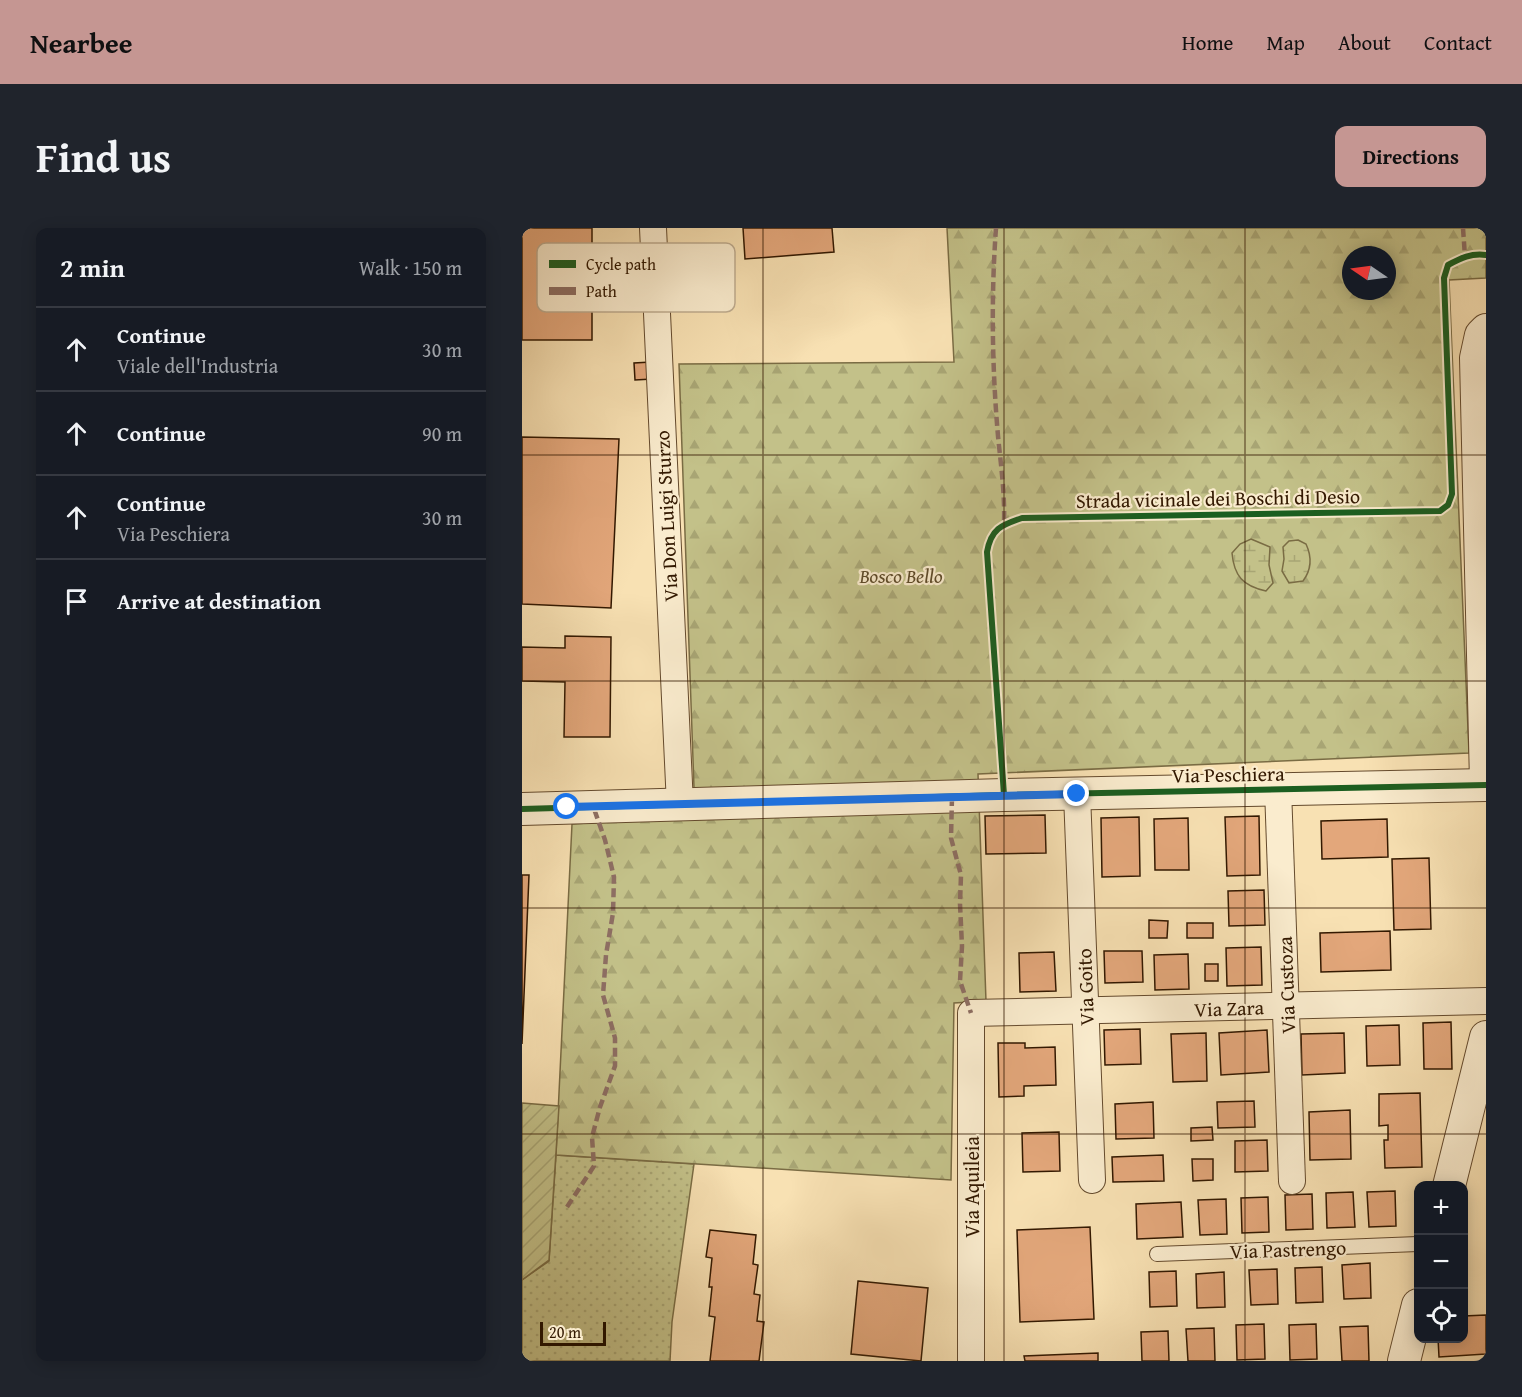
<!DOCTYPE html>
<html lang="en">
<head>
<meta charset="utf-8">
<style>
  :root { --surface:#171b24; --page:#20242c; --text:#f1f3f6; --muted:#9ea1a6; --line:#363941; --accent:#c59692 }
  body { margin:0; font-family:"Gentium Book Plus",serif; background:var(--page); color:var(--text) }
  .controls { position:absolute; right:18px; bottom:18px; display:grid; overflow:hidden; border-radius:12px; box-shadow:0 3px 15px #0003 }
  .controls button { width:54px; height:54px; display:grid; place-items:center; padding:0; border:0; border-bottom:2px solid var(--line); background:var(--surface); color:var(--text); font:30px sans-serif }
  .compass { position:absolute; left:820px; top:18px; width:54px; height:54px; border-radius:50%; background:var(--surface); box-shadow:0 3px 15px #0003; rotate:283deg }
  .scale { position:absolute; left:18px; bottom:15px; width:66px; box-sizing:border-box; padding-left:6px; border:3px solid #321800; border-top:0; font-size:16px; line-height:21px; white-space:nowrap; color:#321800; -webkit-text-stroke:4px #faecce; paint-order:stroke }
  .stop { position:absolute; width:18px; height:18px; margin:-14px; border:4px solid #1a73e8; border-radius:50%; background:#fff }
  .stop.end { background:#1a73e8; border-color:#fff; box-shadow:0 2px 6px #0008 }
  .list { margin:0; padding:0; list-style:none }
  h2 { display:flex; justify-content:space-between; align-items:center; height:78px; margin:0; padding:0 24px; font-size:26px }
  h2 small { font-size:20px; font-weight:400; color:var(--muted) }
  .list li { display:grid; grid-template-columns:39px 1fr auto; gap:18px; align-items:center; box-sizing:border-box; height:84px; padding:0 24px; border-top:2px solid var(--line) }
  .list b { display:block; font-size:22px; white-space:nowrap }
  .list p { margin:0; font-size:20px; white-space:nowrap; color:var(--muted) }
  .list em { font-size:20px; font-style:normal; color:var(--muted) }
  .icon { flex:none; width:33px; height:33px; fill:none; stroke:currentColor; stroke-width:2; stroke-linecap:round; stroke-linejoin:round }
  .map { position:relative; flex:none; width:964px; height:1133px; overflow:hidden; border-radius:12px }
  header { display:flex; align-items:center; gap:36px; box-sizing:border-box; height:84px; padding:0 30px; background:var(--accent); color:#111 }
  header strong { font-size:28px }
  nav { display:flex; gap:33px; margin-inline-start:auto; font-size:21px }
  .intro { display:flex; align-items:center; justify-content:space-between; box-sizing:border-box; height:144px; padding:0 36px }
  h1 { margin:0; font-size:42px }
  .button { padding:15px 27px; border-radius:12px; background:var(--accent); color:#111; font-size:21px; font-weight:700 }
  main { display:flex; gap:36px; padding:0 36px }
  aside { flex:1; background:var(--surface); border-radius:12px; box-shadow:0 3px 15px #0003 }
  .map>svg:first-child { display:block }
</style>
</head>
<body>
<header>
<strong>Nearbee</strong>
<nav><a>Home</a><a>Map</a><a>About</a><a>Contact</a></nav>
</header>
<div class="intro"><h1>Find us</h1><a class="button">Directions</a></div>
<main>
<aside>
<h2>2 min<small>Walk · 150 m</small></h2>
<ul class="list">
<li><svg class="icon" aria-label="ahead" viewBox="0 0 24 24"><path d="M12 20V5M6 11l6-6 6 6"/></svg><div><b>Continue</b><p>Viale dell'Industria</p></div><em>30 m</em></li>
<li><svg class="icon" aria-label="ahead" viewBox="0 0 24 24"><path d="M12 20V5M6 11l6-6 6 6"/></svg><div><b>Continue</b></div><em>90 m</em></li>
<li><svg class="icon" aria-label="ahead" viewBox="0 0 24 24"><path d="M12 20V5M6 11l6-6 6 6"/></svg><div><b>Continue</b><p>Via Peschiera</p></div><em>30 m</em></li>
<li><svg class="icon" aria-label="arrive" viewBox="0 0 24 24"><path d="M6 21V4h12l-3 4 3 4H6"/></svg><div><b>Arrive at destination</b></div></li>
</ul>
</aside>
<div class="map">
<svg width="964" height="1133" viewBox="0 0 964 1133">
  <defs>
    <pattern id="grass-dots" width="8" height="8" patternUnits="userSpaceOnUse" patternTransform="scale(1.5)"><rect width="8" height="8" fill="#c3c189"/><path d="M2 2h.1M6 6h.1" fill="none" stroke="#a8a574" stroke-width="1.8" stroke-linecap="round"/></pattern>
    <pattern id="forest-firs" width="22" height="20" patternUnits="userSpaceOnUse" patternTransform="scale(1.5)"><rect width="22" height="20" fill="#c3c189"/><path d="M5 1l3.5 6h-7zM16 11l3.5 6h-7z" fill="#a8a574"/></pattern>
    <pattern id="wetland-marsh" width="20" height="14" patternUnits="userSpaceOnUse" patternTransform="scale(1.5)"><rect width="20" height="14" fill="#c3c189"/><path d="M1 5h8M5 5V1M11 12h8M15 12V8" fill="none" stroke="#a8a574"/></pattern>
    <pattern id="garden-furrows" width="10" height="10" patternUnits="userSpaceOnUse" patternTransform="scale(1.5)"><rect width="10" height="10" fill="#c3c189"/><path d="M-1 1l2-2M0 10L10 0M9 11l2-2" fill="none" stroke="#a8a574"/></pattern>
  </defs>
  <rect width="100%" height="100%" fill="#f8e1b3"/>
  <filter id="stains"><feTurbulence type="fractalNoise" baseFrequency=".00333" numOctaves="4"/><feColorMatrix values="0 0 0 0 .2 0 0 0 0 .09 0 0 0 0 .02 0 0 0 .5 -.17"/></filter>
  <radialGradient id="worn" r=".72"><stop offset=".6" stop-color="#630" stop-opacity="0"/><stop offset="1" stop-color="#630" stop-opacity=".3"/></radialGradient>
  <polygon fill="url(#grass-dots)" stroke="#7a6c44" stroke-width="1.5" points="34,927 172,936 150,1094 148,1133 0,1133 0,1052 27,1033"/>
  <path fill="url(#forest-firs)" stroke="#7a6c44" stroke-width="1.5" fill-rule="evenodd" d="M 425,0 L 964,0 L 964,50 L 927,52 L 947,525 L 456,546 L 464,773 L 432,775 L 429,952 L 34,927 L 50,596 L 173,588 L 157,136 L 432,134 ZM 829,27 L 865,27 L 865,63 L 829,63 Z"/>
  <g fill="url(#wetland-marsh)" stroke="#7a6c44" stroke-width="1.5">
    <path d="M 729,311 L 748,319 L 747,337 L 751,355 L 744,363 C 721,358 712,348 710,325 L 718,316 Z"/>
    <path d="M 776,312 L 784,316 C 790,329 790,341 781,353 L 767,355 L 760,343 L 762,331 L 761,319 L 767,313 Z"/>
  </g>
  <polygon fill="url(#garden-furrows)" stroke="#7a6c44" stroke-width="1.5" points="0,875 37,878 27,1032 0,1052"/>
  <g fill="#e3a77b" stroke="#321800" stroke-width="1.5">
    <rect x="0" y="0" width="70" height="112"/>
    <polygon points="221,0 310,0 312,24 223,31"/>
    <polygon points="129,134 130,151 113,152 112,135"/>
    <polygon points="0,209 97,211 89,380 0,376"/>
    <polygon points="43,408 89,409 88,509 42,509 43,454 0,453 0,419 43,420"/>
    <polygon points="523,587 524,625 464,626 463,588"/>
    <polygon points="737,588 738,647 705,648 703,589"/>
    <polygon points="617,589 618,648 580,649 579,590"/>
    <polygon points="666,590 667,642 633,642 632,591"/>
    <polygon points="865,591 866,629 800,631 799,593"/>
    <polygon points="907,630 909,701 872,702 870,631"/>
    <polygon points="0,647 7,647 0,816"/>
    <polygon points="742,662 743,697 707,698 706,663"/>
    <polygon points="627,692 646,693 645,710 627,710"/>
    <rect x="665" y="695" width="26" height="15"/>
    <polygon points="868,703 869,742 799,744 798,705"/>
    <polygon points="739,719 740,757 705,758 704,720"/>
    <polygon points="582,723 620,723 621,754 583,755"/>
    <polygon points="532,724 534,763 498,764 497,725"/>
    <polygon points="666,726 667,761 633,762 632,727"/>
    <rect x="683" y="736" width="13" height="17"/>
    <polygon points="929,794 930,841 902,841 901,795"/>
    <polygon points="877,797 878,837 845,838 844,798"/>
    <polygon points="618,801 619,836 583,837 582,802"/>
    <polygon points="745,802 747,844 699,847 697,805"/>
    <polygon points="684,805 685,853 651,854 649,806"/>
    <polygon points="822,805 823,845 780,847 779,806"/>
    <polygon points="476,815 503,815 503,820 533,819 534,857 502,858 502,868 477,869"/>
    <polygon points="898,865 900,939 863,940 862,912 866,912 866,897 857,898 857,866"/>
    <polygon points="732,873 733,899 696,900 695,874"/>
    <polygon points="631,874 632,910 594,911 593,876"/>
    <polygon points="828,882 829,931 788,932 787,884"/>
    <polygon points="690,899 691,912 669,913 669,900"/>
    <polygon points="537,904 538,943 501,944 500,905"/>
    <polygon points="745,912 746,943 713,944 713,913"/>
    <polygon points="641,927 642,953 591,954 590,929"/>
    <polygon points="670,931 691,931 691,952 671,953"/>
    <polygon points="873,963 874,998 847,999 845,964"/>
    <polygon points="831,964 833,999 805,1000 804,965"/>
    <polygon points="790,966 791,1001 764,1002 763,967"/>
    <polygon points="746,969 747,1004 720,1005 719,970"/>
    <polygon points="704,971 705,1006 678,1007 676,972"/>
    <polygon points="659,974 661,1009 615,1011 614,976"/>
    <polygon points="568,999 572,1091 498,1094 495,1002"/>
    <polygon points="188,1002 234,1007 231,1036 236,1037 232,1066 238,1067 235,1093 242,1094 237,1133 188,1133 193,1089 187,1088 190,1059 187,1059 190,1030 184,1029"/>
    <polygon points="848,1035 849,1070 822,1071 820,1037"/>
    <polygon points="800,1039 801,1074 774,1075 773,1040"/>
    <polygon points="755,1041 756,1076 729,1077 727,1042"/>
    <polygon points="654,1043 655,1078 628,1079 627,1044"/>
    <polygon points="702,1044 703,1079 675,1080 674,1046"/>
    <polygon points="336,1053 406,1060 399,1133 329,1126"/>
    <polygon points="964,1087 964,1126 917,1129 916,1110 942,1110 942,1088"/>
    <polygon points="742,1096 743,1131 715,1132 714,1097"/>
    <polygon points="794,1096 795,1131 768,1132 767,1097"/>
    <polygon points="846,1098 847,1133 820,1133 818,1099"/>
    <polygon points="692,1100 693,1133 666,1133 664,1101"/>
    <polygon points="646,1103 647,1133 620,1133 619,1104"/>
    <polygon points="576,1125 576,1133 503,1133 502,1128"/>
  </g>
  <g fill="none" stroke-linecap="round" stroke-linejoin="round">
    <g stroke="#644a2d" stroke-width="16">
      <polyline id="service" points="635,1026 896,1016"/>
    </g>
    <g stroke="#644a2d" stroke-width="28">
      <g id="minor">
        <polyline points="131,0 158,577"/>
        <polyline points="756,561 770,953"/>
        <polyline points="555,566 570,952"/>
        <polyline points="449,1133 449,785 964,773"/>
      </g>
    </g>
    <g stroke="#644a2d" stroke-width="34">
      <g id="tertiary">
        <polyline points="964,102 959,107 954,130 964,554"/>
        <polyline points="0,581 482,567 964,557"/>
        <polyline points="927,958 964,809"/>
        <polyline points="882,1133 896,1077"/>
      </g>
    </g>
    <use href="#service" stroke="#faecce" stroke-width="14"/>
    <use href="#minor" stroke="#faecce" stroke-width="26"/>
    <use href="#tertiary" stroke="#faecce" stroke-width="32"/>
    <g stroke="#8d6e63" stroke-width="4.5" stroke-dasharray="9 4.5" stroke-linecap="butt">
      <path d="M 474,0 C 469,69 470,139 476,208 C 479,238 483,266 482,296"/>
      <polyline points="941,0 943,29"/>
      <polyline points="430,569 429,610 439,647 438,676 440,718 438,753 449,785"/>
      <polyline points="45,979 72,938 70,909 78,879 93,838 93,810 81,767 84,727 91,685 92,649 83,612 71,578"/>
    </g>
    <g stroke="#faecce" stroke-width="10">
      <g id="cycleway">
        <path d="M 482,567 L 465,324 C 469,301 479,297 500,290 L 918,283 L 926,277 L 930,266 L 922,50 L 926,37 C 939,30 949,25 964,27"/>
        <polyline points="0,581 482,567 964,557"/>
      </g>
    </g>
    <use href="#cycleway" stroke="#1b5e20" stroke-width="6"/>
  </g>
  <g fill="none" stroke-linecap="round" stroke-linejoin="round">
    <polyline stroke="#1a73e8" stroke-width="8" points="45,579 555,566"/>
  </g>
  <path fill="none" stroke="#321800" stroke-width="1.5" stroke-opacity="0.55" d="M 241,0 L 241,1133M 482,0 L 482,1133M 723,0 L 723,1133M 0,227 L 964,227M 0,453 L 964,453M 0,680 L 964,680M 0,906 L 964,906"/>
  <g text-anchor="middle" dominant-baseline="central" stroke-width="4.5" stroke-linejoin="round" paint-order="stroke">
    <g font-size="20" fill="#321800" stroke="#faecce">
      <text transform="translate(696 270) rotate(-1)">Strada vicinale dei Boschi di Desio</text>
      <text transform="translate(144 288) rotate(-93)">Via Don Luigi Sturzo</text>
      <text transform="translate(706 546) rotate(-1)">Via Peschiera</text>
      <text transform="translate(764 757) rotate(-92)">Via Custoza</text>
      <text transform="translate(563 759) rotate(-92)">Via Goito</text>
      <text transform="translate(707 780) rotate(-2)">Via Zara</text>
      <text transform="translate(449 959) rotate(-90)">Via Aquileia</text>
      <text transform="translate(766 1021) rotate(-2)">Via Pastrengo</text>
    </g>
    <g font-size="20" font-style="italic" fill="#5e4b29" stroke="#faecce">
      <text x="379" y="347">Bosco Bello</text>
    </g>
  </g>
  <rect x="15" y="15" width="198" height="69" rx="9" fill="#faecce" stroke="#beac90" stroke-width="1.5"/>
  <rect x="27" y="32" width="27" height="8" fill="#1b5e20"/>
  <rect x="27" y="59" width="27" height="8" fill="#8d6e63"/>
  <g font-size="16" fill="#321800">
    <text x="64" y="42">Cycle path</text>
    <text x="64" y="69">Path</text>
  </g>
  <rect width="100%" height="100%" filter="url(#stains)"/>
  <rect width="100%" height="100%" fill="url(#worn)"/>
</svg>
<div class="controls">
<button>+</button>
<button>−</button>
<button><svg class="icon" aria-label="locate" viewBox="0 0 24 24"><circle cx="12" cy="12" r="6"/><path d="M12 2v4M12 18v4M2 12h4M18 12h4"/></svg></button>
</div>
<svg class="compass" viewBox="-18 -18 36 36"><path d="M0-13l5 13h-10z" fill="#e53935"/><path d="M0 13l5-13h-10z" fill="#9ea1a6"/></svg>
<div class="scale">20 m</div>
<div class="stop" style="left:45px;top:579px"></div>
<div class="stop end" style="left:555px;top:566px"></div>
</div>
</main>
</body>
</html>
